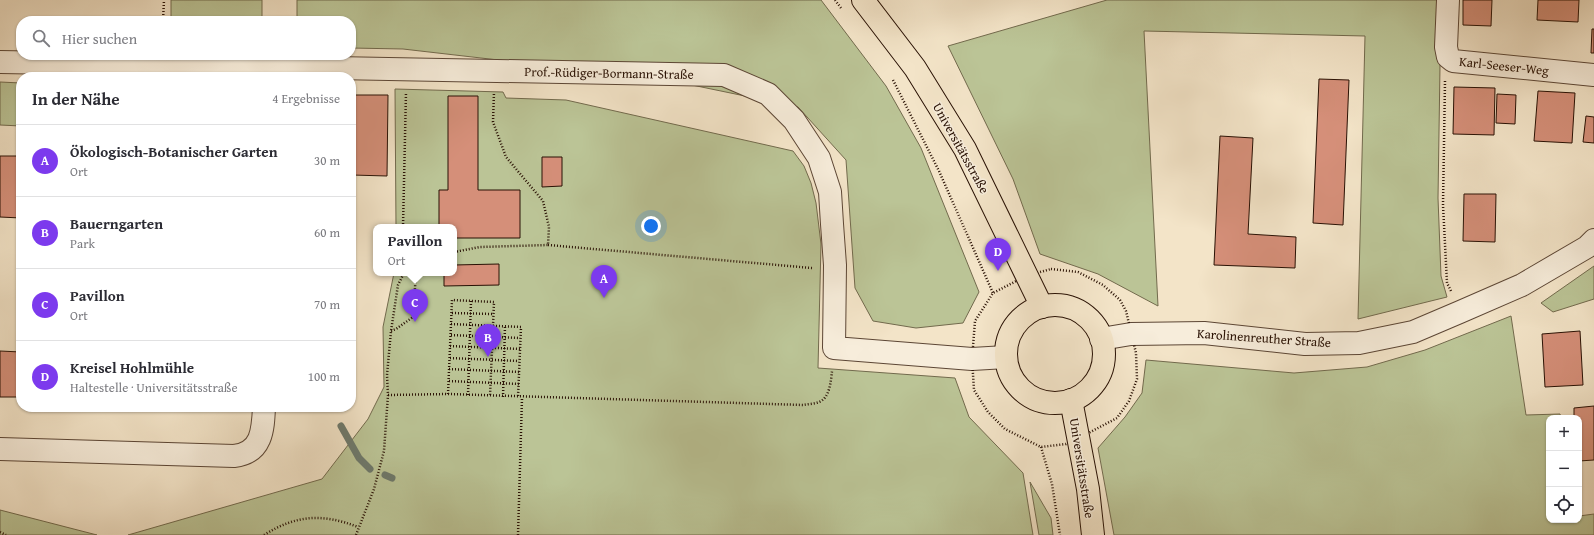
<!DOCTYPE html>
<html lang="de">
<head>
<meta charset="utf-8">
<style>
  :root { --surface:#fff; --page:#f2f2f3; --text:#2b2b33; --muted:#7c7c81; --line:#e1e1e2; --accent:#7c3aed }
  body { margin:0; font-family:"Gentium Book Plus",serif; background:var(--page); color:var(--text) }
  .controls { position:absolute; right:12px; bottom:12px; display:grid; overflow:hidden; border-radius:8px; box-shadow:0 1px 3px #0004 }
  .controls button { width:36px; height:36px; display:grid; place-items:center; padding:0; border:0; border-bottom:1px solid var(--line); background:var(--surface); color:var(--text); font:20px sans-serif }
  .you { position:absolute; left:651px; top:226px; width:14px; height:14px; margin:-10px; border:3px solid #fff; border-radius:50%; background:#1a73e8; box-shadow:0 0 0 6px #1a73e833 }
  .badge { display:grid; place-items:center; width:26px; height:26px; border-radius:50%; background:var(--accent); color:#fff; font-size:13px; font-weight:700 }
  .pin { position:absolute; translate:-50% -33px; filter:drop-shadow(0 1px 2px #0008) }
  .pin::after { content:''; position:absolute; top:21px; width:14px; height:12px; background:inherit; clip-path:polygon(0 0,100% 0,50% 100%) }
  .popup { position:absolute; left:373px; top:224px; width:84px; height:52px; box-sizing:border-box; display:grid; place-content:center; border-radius:8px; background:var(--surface); filter:drop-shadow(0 1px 3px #0005); font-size:13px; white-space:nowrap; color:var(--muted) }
  .popup b { font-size:15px; color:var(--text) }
  .popup::after { content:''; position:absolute; left:50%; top:100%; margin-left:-8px; border:8px solid transparent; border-top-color:var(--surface) }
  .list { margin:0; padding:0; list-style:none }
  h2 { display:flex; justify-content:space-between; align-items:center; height:52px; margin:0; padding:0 16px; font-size:17px }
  h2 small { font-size:13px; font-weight:400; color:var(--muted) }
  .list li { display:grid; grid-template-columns:26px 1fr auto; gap:12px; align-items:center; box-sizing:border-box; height:72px; padding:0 16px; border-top:1px solid var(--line) }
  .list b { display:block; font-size:15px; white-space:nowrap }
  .list p { margin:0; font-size:13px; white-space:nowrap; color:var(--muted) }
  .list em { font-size:13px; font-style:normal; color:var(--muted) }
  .icon { flex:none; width:22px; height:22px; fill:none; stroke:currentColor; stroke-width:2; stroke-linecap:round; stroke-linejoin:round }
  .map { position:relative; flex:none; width:1594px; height:535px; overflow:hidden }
  .search { position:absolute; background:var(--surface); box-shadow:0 1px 3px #0004; left:16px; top:16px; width:340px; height:44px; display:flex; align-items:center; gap:10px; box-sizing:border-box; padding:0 14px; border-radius:16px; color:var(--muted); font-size:15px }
  .panel { position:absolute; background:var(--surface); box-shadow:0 1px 3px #0004; left:16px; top:72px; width:340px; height:340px; border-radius:16px }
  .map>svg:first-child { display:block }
</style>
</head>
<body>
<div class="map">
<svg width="1594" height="535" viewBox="0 0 1594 535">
  <rect width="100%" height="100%" fill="#f3e4c8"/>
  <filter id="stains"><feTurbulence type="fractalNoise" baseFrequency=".005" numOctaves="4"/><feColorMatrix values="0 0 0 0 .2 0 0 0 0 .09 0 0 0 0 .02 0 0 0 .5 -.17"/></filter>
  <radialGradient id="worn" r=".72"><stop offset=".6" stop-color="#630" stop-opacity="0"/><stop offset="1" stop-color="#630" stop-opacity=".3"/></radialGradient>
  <g fill="#bbc496" stroke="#726a4d">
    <rect x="171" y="0" width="91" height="21"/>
    <polygon points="297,0 821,0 886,86 921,148 979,292 963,323 916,328 873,321 855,288 846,160 798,107 663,79 403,49 351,48 351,21 297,21"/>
    <polygon points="1107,0 1441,0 1438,198 1441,276 1447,297 1358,319 1365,36 1144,31 1158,306 1098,274 1040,254 1013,179 948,46"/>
    <polygon points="0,82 21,83 21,126 0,125"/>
    <polygon points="395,89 503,92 506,98 566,100 793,151 804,166 811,183 816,203 821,244 818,368 955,378 969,417 1023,473 1033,535 128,535 322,479 368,419 384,387 383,327 394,273 454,273 454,227 396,227"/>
    <polygon points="1594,266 1594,299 1553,312 1541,303"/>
    <polygon points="1511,316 1526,415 1560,414 1561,418 1549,418 1549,520 1579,520 1579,516 1594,514 1594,535 1114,535 1098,448 1125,417 1142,393 1146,360 1294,373 1367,367 1425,350"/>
    <polygon points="1030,482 1051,518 1053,535 1039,535"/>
    <polygon points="0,510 97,535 0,535"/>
  </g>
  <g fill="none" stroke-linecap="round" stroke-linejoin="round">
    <g stroke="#6d796c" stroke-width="7">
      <polyline points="341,426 359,458 370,469"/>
      <polyline points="385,475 392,478"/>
    </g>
  </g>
  <g fill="#d58f79" stroke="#291104">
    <polygon points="1463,0 1492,0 1491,26 1463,25"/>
    <polygon points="1538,0 1579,0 1578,22 1537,20"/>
    <polygon points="1592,29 1594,29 1594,53 1591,53"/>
    <polygon points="1319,79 1349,80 1343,225 1313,223"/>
    <polygon points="1454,87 1495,88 1494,135 1453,134"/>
    <polygon points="1538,91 1575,93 1572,143 1534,141"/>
    <polygon points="1497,94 1516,95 1515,124 1496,123"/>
    <polygon points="353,95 388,95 387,176 352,175"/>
    <polygon points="448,96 478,96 478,190 520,190 520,238 454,238 454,227 439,227 439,190 448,190"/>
    <polygon points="1586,116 1594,117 1594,143 1583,142"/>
    <polygon points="1220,136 1253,138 1248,234 1296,237 1295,268 1214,265"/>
    <polygon points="0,156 21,156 21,218 0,217"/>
    <polygon points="542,157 562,157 562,186 542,187"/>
    <polygon points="1464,194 1496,194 1495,242 1463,241"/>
    <polygon points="499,264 499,285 444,286 444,273 454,273 454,265"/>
    <polygon points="1580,331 1583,385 1545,387 1542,334"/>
    <polygon points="0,351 21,352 21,397 0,397"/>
    <polygon points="1594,406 1594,460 1579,461 1579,418 1574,418 1574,408"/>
  </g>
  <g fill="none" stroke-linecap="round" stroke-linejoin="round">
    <g stroke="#5c4635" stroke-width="24">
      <g id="minor">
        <polyline points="1448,0 1446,47 1448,57 1453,61 1594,75"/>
        <polyline points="0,62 724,75 768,94 794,120 819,158 830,192 832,224 835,265 834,348 972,359 1006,357"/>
        <polyline points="1101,339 1131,334 1204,333 1305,344 1359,343 1413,332 1460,312 1522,285 1587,247 1594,240"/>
        <path d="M 0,449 L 234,456 C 262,453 263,430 264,407"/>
      </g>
    </g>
    <g stroke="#291104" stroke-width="24">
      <g id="major">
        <polyline points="863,0 915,68 965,149 1042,307"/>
        <circle cx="1055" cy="354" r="49"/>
        <polyline points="1071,400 1088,489 1093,535"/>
      </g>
    </g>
    <g stroke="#291104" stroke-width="2.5" stroke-dasharray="1 2" stroke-linecap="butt">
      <polyline points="835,0 841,8"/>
      <polyline points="163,21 164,0"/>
      <polyline points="893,80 939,171 993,293"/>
      <polyline points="1445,81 1443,205 1447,283 1451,291"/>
      <polyline points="403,227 406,92"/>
      <polyline points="548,245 812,268"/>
      <polyline points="454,252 480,247 548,245 549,227 543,201 506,157 493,122 494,92"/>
      <polygon points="1051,269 1078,272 1103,285 1120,300 1126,311 1136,353 1137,379 1129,401 1117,418 1079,438 1066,444 1041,447 1005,429 988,412 974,390 972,359 975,321 993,293 1026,276"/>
      <polyline points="452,313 493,314"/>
      <polyline points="451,324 521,327 518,397"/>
      <polyline points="391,331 396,329 413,317 416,273"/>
      <polyline points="451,335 520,338"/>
      <polyline points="450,346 520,349"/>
      <polyline points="450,358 519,361"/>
      <polyline points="449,369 519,372"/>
      <polyline points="449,381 519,384"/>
      <polyline points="448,394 452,300 494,302 490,396"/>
      <path d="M 388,395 L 448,394 L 803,405 C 808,404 814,404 819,402 C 830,398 831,380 832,371"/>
      <polyline points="468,395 471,301"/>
      <polyline points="503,397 505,326"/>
      <polyline points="1041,447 1052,484 1060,535"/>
      <polyline points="0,532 6,535"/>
      <path d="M 264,535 C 296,515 322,513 358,527"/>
      <polyline points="356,535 374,489 384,451 388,395 387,375 391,331 398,285 404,273"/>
      <polyline points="518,535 522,398"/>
    </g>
    <use href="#minor" stroke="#f7eddb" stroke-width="22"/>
    <use href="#major" stroke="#f3e4c8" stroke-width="22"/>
  </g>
  <g text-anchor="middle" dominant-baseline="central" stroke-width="3" stroke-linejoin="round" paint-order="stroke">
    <g font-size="13" fill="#291104" stroke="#f7eddb">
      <text transform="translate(1504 66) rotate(6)">Karl-Seeser-Weg</text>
      <text transform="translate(609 73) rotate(1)">Prof.-Rüdiger-Bormann-Straße</text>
      <text transform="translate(961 148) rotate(61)">Universitätsstraße</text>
      <text transform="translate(1264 338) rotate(4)">Karolinenreuther Straße</text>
      <text transform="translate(1082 468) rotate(81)">Universitätsstraße</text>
    </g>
  </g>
  <rect width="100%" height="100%" filter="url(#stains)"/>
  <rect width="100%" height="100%" fill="url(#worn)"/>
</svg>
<div class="controls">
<button>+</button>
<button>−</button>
<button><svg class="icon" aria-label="locate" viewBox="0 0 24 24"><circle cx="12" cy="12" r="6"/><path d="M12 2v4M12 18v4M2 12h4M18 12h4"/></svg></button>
</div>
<div class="you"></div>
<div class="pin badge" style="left:604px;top:298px">A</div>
<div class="pin badge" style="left:488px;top:357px">B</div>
<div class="pin badge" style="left:415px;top:322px">C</div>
<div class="popup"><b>Pavillon</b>Ort</div>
<div class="pin badge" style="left:998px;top:271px">D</div>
<div class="search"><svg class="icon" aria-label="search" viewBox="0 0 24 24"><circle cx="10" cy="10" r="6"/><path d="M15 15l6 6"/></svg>Hier suchen</div>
<section class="panel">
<h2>In der Nähe<small>4 Ergebnisse</small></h2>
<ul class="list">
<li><span class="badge">A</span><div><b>Ökologisch-Botanischer Garten</b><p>Ort</p></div><em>30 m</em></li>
<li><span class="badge">B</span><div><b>Bauerngarten</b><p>Park</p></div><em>60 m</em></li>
<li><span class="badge">C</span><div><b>Pavillon</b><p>Ort</p></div><em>70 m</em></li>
<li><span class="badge">D</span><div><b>Kreisel Hohlmühle</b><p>Haltestelle · Universitätsstraße</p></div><em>100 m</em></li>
</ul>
</section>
</div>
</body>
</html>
